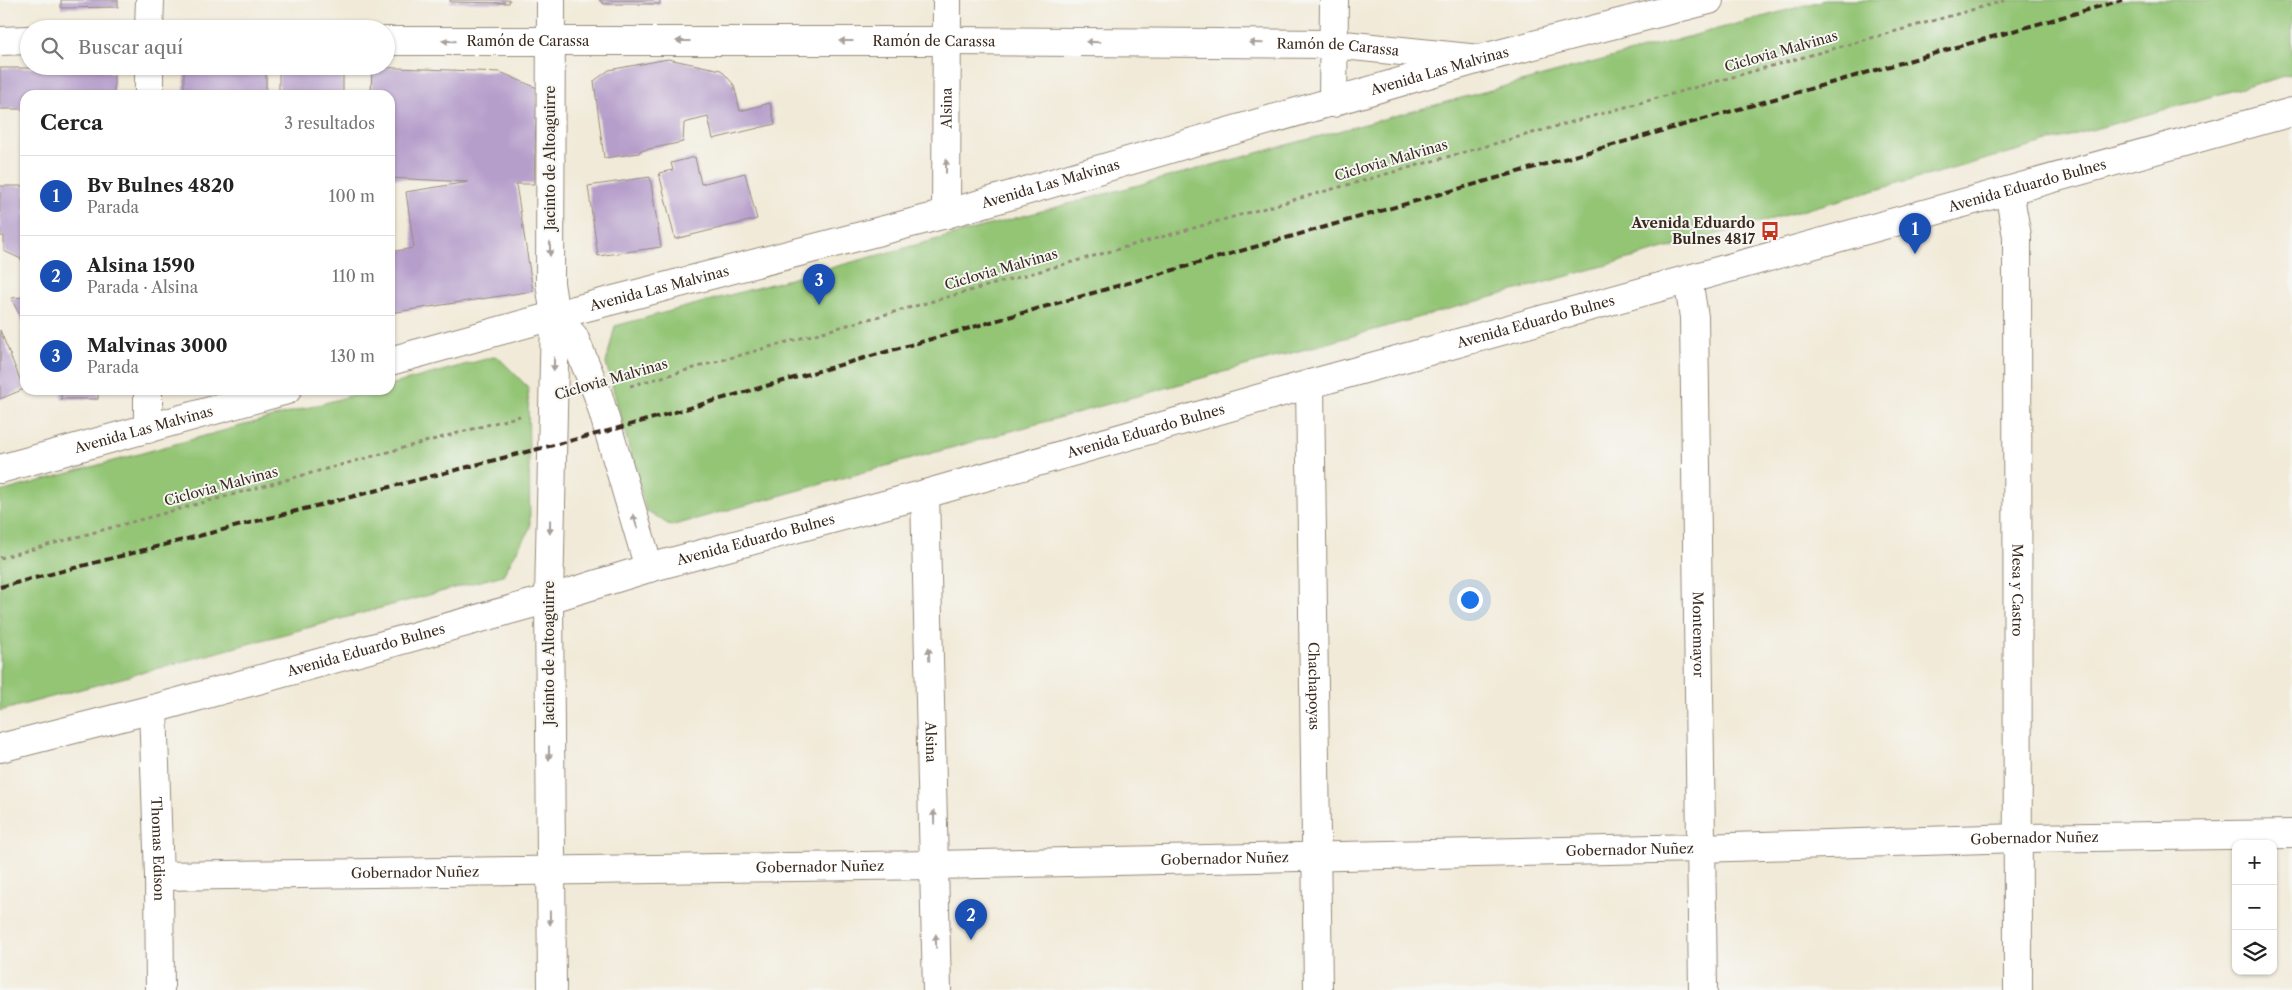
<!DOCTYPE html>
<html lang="es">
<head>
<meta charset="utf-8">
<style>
  :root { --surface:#fff; --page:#f6f6f6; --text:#222; --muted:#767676; --line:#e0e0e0; --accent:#1a73e8 }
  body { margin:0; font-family:"Libre Caslon Text",serif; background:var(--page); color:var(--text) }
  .controls { position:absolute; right:15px; bottom:15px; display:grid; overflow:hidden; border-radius:10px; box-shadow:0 1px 4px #0004 }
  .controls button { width:45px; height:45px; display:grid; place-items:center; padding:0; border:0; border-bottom:1px solid var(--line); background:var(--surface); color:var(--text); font:25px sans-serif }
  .you { position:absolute; left:1469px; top:599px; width:18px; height:18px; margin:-12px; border:4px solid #fff; border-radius:50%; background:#1a73e8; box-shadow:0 0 0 8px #1a73e833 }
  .badge { display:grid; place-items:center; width:32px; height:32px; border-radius:50%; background:var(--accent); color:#fff; font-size:16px; font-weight:700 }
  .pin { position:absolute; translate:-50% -41px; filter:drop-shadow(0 1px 2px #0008) }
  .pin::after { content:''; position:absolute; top:26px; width:18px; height:15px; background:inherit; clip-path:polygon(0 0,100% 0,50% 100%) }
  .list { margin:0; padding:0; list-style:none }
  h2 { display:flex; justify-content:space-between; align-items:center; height:65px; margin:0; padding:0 20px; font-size:21px }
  h2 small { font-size:16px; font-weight:400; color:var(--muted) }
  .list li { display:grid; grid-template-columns:32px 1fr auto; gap:15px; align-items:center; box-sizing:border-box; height:80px; padding:0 20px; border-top:1px solid var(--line) }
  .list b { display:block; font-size:19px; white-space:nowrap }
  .list p { margin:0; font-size:16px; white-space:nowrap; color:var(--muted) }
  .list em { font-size:16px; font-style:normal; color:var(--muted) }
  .icon { flex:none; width:28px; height:28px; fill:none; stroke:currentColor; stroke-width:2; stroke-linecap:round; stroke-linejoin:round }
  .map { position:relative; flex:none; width:2292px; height:990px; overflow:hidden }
  .search { position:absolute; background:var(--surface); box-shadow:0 1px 4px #0004; left:20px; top:20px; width:375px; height:55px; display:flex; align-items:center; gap:12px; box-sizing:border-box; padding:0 18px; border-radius:28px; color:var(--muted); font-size:19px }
  .panel { position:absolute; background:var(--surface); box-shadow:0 1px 4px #0004; left:20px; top:90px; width:375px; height:305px; border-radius:15px }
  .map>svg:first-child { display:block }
</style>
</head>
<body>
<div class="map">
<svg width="2292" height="990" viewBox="0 0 2292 990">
  <rect width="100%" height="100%" fill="#f6f6f2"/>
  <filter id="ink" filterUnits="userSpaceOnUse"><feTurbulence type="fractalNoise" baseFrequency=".02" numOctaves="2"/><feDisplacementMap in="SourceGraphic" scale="10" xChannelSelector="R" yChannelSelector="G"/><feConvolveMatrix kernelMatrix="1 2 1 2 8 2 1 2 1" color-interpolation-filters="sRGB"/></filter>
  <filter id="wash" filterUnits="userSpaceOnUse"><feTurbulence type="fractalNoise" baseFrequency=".0096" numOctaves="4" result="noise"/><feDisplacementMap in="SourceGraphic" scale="20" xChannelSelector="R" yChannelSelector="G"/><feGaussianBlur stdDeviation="1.12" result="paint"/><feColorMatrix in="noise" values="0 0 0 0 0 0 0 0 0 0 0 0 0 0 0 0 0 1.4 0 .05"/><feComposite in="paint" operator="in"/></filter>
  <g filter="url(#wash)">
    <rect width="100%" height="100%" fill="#f1ead8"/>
    <g fill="#93c575" stroke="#67784a">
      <polygon points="1825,0 2292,0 2292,74 671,526 646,510 606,363 615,326"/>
      <polygon points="497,356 528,387 530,528 503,575 0,711 0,492 372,390 390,390 390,385"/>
    </g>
    <g id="blocks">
      <g fill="#b69ecb">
        <polygon points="61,0 118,0 118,7 61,8"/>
        <polygon points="450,0 510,0 509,3 450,2"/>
        <polygon points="599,0 660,0 660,4 604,4"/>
        <polygon points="668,59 721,70 734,85 740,111 770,103 775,124 713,139 708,117 684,123 683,142 640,151 639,153 604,158 594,81 609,70"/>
        <rect x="184" y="67" width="82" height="28"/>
        <polygon points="372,67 500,72 537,88 534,184 516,184 533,291 390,313 390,252 414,248 406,192 468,182 390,178 390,95 371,95"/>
        <polygon points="0,68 104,68 114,74 114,95 25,95 25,109 0,109"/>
        <rect x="279" y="69" width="64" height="26"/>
        <polygon points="695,157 701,184 745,173 757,219 675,239 659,173 673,170 671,163"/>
        <polygon points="650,177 661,247 598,256 588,186"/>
        <polygon points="0,186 25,186 25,268 21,259 4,251 4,236 0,236"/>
        <polygon points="25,297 25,326 11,298"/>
        <polygon points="0,330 24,389 0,399"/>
        <rect x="61" y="390" width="37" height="9"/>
      </g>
    </g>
  </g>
  <g filter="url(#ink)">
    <use href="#blocks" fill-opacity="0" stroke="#968a7b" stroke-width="1"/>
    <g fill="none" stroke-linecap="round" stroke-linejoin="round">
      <g stroke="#968a7b" stroke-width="30">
        <g id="minor">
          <polyline points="551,0 550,283 555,316"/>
          <polyline points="149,29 150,0"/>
          <polyline points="0,41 29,40"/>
          <path id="s1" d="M 386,41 L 947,41 L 1334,44 L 1479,59"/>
          <polyline points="149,95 149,66"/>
          <polyline points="1333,103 1334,0"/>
          <path id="s2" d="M 2009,192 L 2017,236 L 2018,990"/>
          <path id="s3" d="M 946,214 L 947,0"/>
          <path id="s4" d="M 1688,279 L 1694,317 L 1703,990"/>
          <path id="s5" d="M 1310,384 L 1318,990"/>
          <polyline points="148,429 148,390"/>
          <path id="s6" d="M 925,494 L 937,990"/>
          <polyline points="549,599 552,990"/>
          <path id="s7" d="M 153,709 L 159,876 L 160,990"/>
          <path id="s8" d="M 159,876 L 936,865 L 1700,848 L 2019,838 L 2292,834"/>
        </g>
      </g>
      <g stroke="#968a7b" stroke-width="30">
        <g id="secondary">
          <polyline points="555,316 574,337 598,395 649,568"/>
          <path id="s9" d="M 390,361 L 575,310 L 946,214 L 1479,59 L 1709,0"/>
          <path id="s10" d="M 0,469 L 287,390"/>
          <polyline points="549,599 555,316"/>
          <path id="s11" d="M 0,748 L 153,709 L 549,599 L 649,568 L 925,494 L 1310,384 L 2292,112"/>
        </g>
      </g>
      <g stroke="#968a7b" stroke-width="3" stroke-dasharray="4 4" stroke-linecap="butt">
        <polyline points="630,386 2007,0"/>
        <polyline points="0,558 520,416"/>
      </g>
      <use href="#minor" stroke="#fff" stroke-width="28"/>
      <use href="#secondary" stroke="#fff" stroke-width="28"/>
      <polyline stroke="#3b2a1e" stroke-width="4" stroke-dasharray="8 4" stroke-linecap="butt" points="0,587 608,431 2122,0"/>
    </g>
    <defs><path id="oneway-solid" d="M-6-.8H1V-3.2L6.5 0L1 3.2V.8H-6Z" transform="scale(1.25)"/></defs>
    <g fill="#a79f9a">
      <use href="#oneway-solid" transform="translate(449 41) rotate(-179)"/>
      <use href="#oneway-solid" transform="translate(683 41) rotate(180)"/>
      <use href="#oneway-solid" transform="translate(846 41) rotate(180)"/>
      <use href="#oneway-solid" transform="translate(1093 42) rotate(-179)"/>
      <use href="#oneway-solid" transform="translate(1256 43) rotate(-179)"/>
      <use href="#oneway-solid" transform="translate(946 166) rotate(-90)"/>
      <use href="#oneway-solid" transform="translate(550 249) rotate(90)"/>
      <use href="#oneway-solid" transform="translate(554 364) rotate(91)"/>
      <use href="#oneway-solid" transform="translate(635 521) rotate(-107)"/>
      <use href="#oneway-solid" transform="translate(550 527) rotate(91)"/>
      <use href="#oneway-solid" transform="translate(929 654) rotate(-92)"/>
      <use href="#oneway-solid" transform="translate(549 753) rotate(90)"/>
      <use href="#oneway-solid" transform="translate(934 817) rotate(-92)"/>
      <use href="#oneway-solid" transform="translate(550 918) rotate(89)"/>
      <use href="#oneway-solid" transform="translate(936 941) rotate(-91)"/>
    </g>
  </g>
  <defs>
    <g id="bus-bare" transform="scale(1.5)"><path d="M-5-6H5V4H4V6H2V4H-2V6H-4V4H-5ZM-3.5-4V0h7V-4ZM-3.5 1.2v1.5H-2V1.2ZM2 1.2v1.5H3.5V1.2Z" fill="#c8321e" stroke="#f6f6f2" stroke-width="2.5" paint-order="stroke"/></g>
  </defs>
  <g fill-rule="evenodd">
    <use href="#bus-bare" x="1770" y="231"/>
  </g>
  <g text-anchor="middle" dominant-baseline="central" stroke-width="4" stroke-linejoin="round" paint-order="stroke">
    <g font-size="14" fill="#3b2a1e" stroke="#f6f6f2">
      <text stroke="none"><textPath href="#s1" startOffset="548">Ramón de Carassa</textPath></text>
      <text stroke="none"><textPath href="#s1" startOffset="142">Ramón de Carassa</textPath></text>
      <text stroke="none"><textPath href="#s1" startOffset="952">Ramón de Carassa</textPath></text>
      <text transform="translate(1781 51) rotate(-16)">Ciclovia Malvinas</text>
      <text stroke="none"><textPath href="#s9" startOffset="1089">Avenida Las Malvinas</textPath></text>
      <text stroke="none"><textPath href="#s3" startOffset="106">Alsina</textPath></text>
      <text transform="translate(550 158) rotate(-90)">Jacinto de Altoaguirre</text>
      <text transform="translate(1391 160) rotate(-16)">Ciclovia Malvinas</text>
      <text stroke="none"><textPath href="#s9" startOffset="684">Avenida Las Malvinas</textPath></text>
      <text stroke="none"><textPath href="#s11" startOffset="2104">Avenida Eduardo Bulnes</textPath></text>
      <text transform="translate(1001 269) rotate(-16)">Ciclovia Malvinas</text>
      <text stroke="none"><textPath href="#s9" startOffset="279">Avenida Las Malvinas</textPath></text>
      <text stroke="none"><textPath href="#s11" startOffset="1594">Avenida Eduardo Bulnes</textPath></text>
      <text transform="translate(611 379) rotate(-16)">Ciclovia Malvinas</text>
      <text stroke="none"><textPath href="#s10" startOffset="149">Avenida Las Malvinas</textPath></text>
      <text stroke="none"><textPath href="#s11" startOffset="1189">Avenida Eduardo Bulnes</textPath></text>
      <text transform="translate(221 486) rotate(-15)">Ciclovia Malvinas</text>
      <text stroke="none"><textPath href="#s11" startOffset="784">Avenida Eduardo Bulnes</textPath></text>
      <text stroke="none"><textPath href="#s2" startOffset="399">Mesa y Castro</textPath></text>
      <text stroke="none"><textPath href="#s4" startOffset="356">Montemayor</textPath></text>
      <text stroke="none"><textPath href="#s11" startOffset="379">Avenida Eduardo Bulnes</textPath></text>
      <text transform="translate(549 653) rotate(-90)">Jacinto de Altoaguirre</text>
      <text stroke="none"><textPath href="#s5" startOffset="302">Chachapoyas</textPath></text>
      <text stroke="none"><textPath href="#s6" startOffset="248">Alsina</textPath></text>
      <text stroke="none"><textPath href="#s8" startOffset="1876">Gobernador Nuñez</textPath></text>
      <text stroke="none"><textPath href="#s7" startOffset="140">Thomas Edison</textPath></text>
      <text stroke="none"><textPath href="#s8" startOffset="1471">Gobernador Nuñez</textPath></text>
      <text stroke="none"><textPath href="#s8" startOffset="1066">Gobernador Nuñez</textPath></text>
      <text stroke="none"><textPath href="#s8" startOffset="661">Gobernador Nuñez</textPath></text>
      <text stroke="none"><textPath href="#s8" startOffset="256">Gobernador Nuñez</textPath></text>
    </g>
    <g font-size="14" font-weight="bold" fill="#3b2a1e" stroke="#f6f6f2" text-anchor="end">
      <text x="1755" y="223">Avenida Eduardo<tspan x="1755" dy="16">Bulnes 4817</tspan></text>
    </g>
  </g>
</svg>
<div class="controls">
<button>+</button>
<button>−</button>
<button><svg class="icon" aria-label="layers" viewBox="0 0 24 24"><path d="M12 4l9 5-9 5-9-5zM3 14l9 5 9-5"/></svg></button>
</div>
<div class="you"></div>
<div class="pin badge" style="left:1915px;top:254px;background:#1a4fb4">1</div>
<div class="pin badge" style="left:971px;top:940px;background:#1a4fb4">2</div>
<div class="pin badge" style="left:819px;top:305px;background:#1a4fb4">3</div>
<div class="search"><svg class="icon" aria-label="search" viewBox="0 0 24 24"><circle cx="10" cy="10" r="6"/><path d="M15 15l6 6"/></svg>Buscar aquí</div>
<section class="panel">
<h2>Cerca<small>3 resultados</small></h2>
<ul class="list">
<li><span class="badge" style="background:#1a4fb4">1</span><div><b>Bv Bulnes 4820</b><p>Parada</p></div><em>100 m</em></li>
<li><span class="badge" style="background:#1a4fb4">2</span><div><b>Alsina 1590</b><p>Parada · Alsina</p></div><em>110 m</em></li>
<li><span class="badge" style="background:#1a4fb4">3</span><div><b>Malvinas 3000</b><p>Parada</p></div><em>130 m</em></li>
</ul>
</section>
</div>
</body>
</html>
